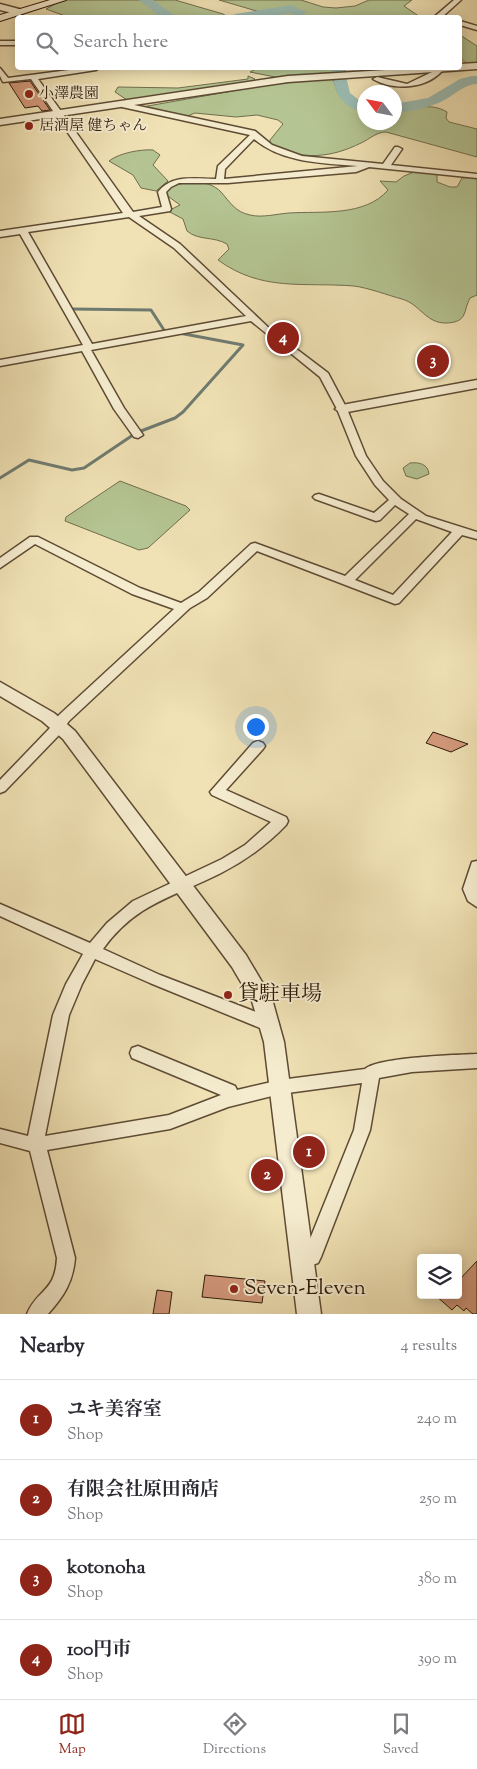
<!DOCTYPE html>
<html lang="en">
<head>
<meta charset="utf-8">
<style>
  :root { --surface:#fff; --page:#f7f7f7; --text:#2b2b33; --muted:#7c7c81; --line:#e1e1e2; --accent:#8f2418 }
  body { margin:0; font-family:"Sorts Mill Goudy","Noto Serif JP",serif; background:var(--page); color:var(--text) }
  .controls { position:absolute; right:15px; bottom:15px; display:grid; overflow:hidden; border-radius:5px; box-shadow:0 2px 12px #0003 }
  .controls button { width:45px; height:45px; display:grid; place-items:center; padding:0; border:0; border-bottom:1px solid var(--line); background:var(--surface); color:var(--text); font:25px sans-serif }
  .compass { position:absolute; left:357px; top:85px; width:45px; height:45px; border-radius:50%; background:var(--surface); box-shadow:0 2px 12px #0003; rotate:302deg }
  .you { position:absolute; left:255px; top:726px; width:18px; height:18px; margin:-12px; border:4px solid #fff; border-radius:50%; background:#1a73e8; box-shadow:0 0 0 8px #1a73e833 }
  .badge { display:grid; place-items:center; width:32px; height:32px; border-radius:50%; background:var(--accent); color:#fff; font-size:16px; font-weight:700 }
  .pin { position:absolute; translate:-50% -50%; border:2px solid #fff; box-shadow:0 1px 5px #0006 }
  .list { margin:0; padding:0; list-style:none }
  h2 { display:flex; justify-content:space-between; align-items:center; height:65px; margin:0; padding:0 20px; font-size:21px }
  h2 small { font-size:16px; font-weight:400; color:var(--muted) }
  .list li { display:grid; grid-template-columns:32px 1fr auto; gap:15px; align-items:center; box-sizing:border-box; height:80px; padding:0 20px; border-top:1px solid var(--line) }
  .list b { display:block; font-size:19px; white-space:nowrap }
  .list p { margin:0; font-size:16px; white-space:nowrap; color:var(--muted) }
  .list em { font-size:16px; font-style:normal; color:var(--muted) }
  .icon { flex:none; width:28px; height:28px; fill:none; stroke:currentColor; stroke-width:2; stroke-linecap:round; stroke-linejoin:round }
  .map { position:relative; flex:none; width:477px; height:1314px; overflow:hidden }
  .search { position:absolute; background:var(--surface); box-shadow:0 2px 12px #0003; left:15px; right:15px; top:15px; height:55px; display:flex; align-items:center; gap:12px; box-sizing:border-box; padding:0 18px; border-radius:5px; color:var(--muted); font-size:19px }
  .sheet { height:385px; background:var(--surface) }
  nav { display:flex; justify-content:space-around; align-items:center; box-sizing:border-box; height:70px; border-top:1px solid var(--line); background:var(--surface); font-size:14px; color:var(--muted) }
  nav a { display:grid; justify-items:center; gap:2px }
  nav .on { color:var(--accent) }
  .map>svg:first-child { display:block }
</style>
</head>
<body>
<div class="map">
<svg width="477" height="1314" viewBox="0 0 477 1314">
  <rect width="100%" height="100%" fill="#f0e2b5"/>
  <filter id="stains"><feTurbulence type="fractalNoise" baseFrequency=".004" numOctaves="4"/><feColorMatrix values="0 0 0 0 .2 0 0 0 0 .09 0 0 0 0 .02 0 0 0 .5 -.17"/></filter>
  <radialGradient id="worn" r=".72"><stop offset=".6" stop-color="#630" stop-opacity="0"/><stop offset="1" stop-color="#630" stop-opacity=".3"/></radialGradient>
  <g fill="#b4c492" stroke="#706e4e">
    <polygon points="62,0 175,0 223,14 228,17 68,17 46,9"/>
    <polygon points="219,0 301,0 323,7 336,8 355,6 369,0 412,0 404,6 420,17 277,17"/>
    <polygon points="460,35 477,46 477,63 467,64 460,58"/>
    <polygon points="297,68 344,68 345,71 280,78 250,72 256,69 293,69"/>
    <polygon points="248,76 255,79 253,81 141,101 127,100 115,92 118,87 178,88 248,79"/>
    <path d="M 331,79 L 334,81 C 338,99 347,106 364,110 L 364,122 L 394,122 L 395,110 C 412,109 431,102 447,112 L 446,118 L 449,122 L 477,129 L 477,157 L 386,132 C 376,132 370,139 361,143 C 331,158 301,161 270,144 L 270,140 L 283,124 L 278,120 L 257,115 L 236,117 L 195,113 L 185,117 L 142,107 L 272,84 Z"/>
    <path d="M 153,150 L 160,155 L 153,165 L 168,181 L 156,191 L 141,188 L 133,175 L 109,161 C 119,153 141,149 153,150 Z"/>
    <path d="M 414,172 L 437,173 L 437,182 L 450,187 L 457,187 L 462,178 L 477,177 L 477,295 L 470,298 C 463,311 468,322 447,323 C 426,324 420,304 402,299 C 387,295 369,288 354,286 C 303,282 262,292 218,260 L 229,249 L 227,244 C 213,236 199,241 187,231 L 183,219 L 168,211 L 180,205 L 165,194 L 167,189 C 182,181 208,178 221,192 C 230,202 235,212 250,215 C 262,218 276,214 289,213 C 320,211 365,217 388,190 L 380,181 L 396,182 L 404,176 Z"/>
    <path d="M 410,463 C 419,462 428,464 429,474 L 417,479 L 406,476 L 403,468 Z"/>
    <polygon points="120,481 186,506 190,510 148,548 139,550 65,521 66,517"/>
  </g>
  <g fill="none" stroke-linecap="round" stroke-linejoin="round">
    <g stroke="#6f7b70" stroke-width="3">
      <polyline points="71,309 151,310 164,330"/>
      <polyline points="141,431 175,418 183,412 243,345 179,333"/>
      <polyline points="0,478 29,460 72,470 84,468 133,435"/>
    </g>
    <g fill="#9bbdb4" fill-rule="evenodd">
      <polygon points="139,0 153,0 178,18 162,18"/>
      <polygon points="291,5 306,12 302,18 290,18 293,14 290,13 261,18 229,18 235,14"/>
      <path d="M 332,68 L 344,68 L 350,93 L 364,104 L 364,112 C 341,108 333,90 332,68 Z"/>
      <path d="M 472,76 L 477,76 L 477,84 C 465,83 450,99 438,103 C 424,109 409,112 394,112 L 394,104 L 428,98 L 460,79 Z"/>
    </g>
  </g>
  <g fill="#d49a7d" stroke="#2d1909">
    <polygon points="30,81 50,110 42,111 38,106 25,108 9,83"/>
    <polygon points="433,732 468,744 451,752 426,743"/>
    <polygon points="477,1261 477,1314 473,1314 466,1308 464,1311 457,1305 452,1310 435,1295 458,1295 458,1281"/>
    <polygon points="205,1275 265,1281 262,1303 202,1297"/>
    <polygon points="157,1290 172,1292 169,1314 153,1314"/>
  </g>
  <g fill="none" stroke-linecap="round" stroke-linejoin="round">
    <g stroke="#5e4b34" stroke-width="3">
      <g id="minor">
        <polygon points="454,0 461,0 441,18 433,18"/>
        <polygon points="460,21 477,26 477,30 460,25"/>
        <rect x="0" y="41" width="18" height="4"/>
        <path d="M 0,68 L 8,78 L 84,68 L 99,68 L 96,70 L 38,79 L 133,212 L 162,207 L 158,192 C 172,174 195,179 216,179 L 218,166 L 250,135 L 122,107 L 122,103 L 125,103 L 255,131 L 272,145 L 302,156 L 383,164 L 395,147 L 398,147 L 402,149 L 391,165 L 477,174 L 477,178 L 369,167 L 356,172 L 228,183 L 179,183 L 171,187 L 166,192 L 171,209 L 170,211 L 139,216 L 180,244 L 270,329 L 328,373 L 347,409 L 366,456 L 383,481 L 401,499 L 426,516 L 477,532 L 477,539 L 462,535 L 399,603 L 395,604 L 257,551 L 207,598 L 190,608 L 69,721 L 59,735 L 5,791 L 0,793 L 0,780 L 49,729 L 59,715 L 174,609 L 132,594 L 35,544 L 0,568 L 0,558 L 30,537 L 38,537 L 140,588 L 181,603 L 199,592 L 251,544 L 255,543 L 345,576 L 409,514 L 395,505 L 380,520 L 376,521 L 315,499 L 313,497 L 315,495 L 319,494 L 374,513 L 389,500 L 375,485 L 356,456 L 337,409 L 320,377 L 251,321 L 91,350 L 124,408 L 143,435 L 138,438 L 134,437 L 114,409 L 82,351 L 0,366 L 0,360 L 83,345 L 20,234 L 0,237 L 0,231 L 123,213 L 31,79 L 3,82 L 0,76 ZM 254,139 C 283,163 322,163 358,166 L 224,179 L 225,169 ZM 129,217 L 174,248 L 246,316 L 92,344 L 28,232 ZM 416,519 L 452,532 L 393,595 L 355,580 Z"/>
        <path d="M 433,68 L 439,68 L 442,71 C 426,89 393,91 373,79 L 377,77 L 407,84 L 432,72 L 434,71 Z"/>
        <path d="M 258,741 L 263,743 L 265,746 L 263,749 L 226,790 L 286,817 L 288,821 L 286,825 C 267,845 246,860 221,873 C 174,897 136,903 103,949 L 160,975 L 277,1020 L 279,1025 L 277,1030 L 271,1032 L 265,1030 L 150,983 L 95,959 L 82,984 L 69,1015 L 45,1136 L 169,1115 L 221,1095 L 132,1058 L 130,1053 L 132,1048 L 138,1046 L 235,1086 L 237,1090 L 280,1080 L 365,1069 C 379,1057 456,1055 477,1054 L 477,1068 L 412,1072 L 379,1078 L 370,1130 L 321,1257 L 318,1263 C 310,1266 304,1267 296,1264 L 293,1258 L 296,1252 L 306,1249 L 354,1130 L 362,1083 L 280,1094 L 228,1107 L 170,1129 L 47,1150 L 75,1258 C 73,1282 64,1296 48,1314 L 27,1314 C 38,1288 55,1293 57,1258 L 30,1151 L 0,1143 L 0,1129 L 28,1136 L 53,1015 L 66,984 L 83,954 L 0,916 L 0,904 L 90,943 L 107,923 L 133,901 L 222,859 L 245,845 L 271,822 L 212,795 L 210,792 L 253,743 Z"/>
        <polygon points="477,861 477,907 468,901 463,889 472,862"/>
      </g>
    </g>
    <g stroke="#5e4b34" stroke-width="3">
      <g id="tertiary">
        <polygon points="0,4 23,10 24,12 20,15 0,10"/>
        <polygon points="477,63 477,69 288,82 0,125 0,119 288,76 419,68 460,68 460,64"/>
        <polygon points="477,380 477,388 342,413 335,409 342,405"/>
        <polygon points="0,682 54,713 75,731 246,955 272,999 284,1042 321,1314 297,1314 264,1042 252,1001 232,967 63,739 42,721 0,696"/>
      </g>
    </g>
    <g stroke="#2d1909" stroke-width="2">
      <polygon id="secondary" points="50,0 66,0 0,21 0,15"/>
    </g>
    <use href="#minor" fill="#f5eccf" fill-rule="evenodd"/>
    <use href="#tertiary" fill="#f5eccf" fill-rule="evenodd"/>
    <use href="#secondary" fill="#f5eccf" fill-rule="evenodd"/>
  </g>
  <g fill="#8f2418" stroke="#f5eccf" stroke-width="2">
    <circle cx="29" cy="94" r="5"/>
    <circle cx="29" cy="126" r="5"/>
    <circle cx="228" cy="995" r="5"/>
    <circle cx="234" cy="1289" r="5"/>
  </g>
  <g text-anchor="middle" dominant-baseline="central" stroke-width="4" stroke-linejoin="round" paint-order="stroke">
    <g font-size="15" fill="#2d1909" stroke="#f5eccf" text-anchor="start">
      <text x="39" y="94">小澤農園</text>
      <text x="39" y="126">居酒屋 健ちゃん</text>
    </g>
    <g font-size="21" fill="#2d1909" stroke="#f5eccf" text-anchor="start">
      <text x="238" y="995">貸駐車場</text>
      <text x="244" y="1289">Seven-Eleven</text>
    </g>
  </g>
  <rect width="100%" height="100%" filter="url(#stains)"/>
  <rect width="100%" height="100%" fill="url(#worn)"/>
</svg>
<div class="controls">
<button><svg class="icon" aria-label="layers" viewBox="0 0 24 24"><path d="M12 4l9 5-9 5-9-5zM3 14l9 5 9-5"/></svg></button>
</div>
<svg class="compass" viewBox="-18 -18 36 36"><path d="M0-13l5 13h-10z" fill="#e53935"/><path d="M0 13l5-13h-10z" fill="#7c7c81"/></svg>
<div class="you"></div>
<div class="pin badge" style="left:309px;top:1152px">1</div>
<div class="pin badge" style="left:267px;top:1175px">2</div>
<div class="pin badge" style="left:433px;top:361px">3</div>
<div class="pin badge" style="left:283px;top:338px">4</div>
<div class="search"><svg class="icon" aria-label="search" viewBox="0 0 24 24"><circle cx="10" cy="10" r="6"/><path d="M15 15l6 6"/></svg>Search here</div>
</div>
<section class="sheet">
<h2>Nearby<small>4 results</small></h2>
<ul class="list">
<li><span class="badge">1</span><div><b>ユキ美容室</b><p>Shop</p></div><em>240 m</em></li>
<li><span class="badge">2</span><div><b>有限会社原田商店</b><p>Shop</p></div><em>250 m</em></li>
<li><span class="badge">3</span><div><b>kotonoha</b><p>Shop</p></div><em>380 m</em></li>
<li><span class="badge">4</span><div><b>100円市</b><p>Shop</p></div><em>390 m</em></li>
</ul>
</section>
<nav>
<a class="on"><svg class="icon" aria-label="map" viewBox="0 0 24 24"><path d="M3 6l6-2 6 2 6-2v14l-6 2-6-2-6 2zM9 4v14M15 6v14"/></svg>Map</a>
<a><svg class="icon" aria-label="directions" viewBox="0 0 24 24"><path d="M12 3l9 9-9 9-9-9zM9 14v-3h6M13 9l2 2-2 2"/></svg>Directions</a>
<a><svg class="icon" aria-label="saved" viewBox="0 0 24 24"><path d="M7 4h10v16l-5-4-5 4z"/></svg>Saved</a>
</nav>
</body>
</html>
